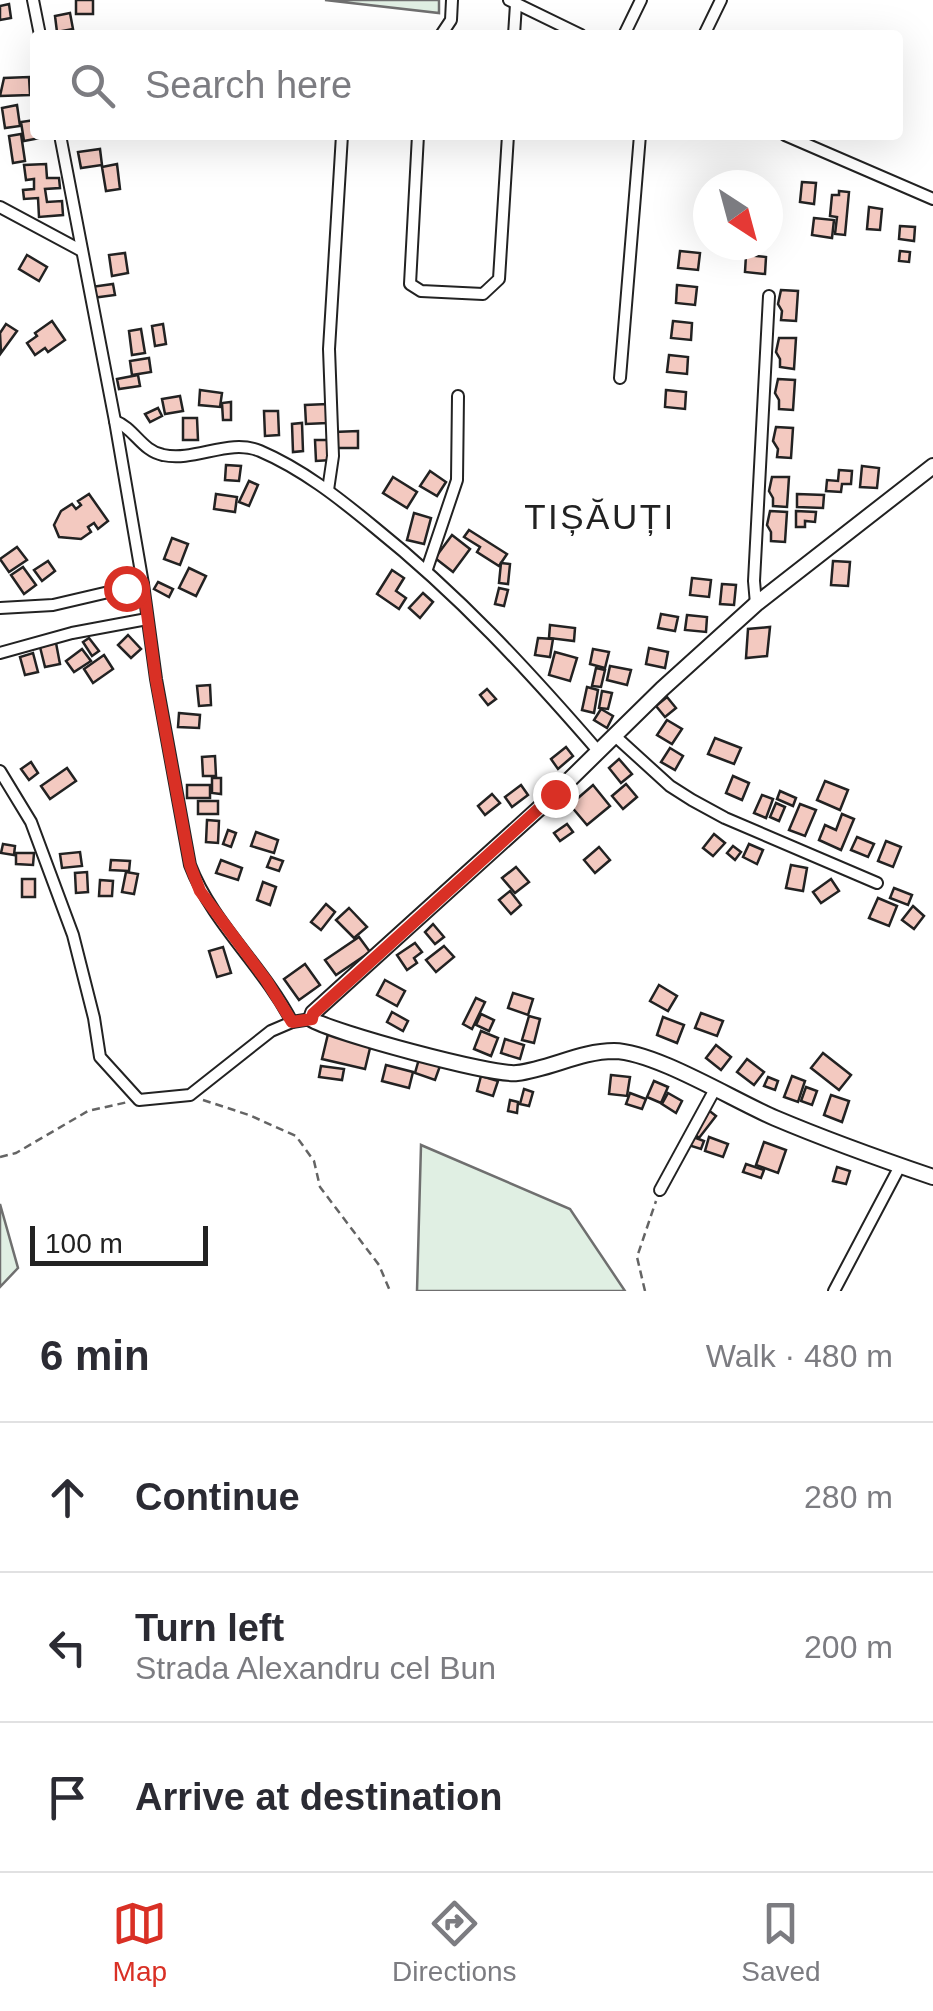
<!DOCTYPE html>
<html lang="en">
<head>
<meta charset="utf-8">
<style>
  :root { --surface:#fff; --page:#f7f7f7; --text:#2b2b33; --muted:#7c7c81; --line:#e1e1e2; --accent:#d93025 }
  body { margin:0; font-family:Arial,sans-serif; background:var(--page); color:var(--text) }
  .compass { position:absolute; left:693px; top:170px; width:90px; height:90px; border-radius:50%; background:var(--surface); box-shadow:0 10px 40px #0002; rotate:144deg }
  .scale { position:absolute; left:30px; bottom:25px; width:178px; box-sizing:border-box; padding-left:10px; border:5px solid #222; border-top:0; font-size:28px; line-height:35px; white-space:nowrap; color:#222; -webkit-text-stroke:8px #fff; paint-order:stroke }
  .stop { position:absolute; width:30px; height:30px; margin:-22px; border:8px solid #d93025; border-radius:50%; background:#fff }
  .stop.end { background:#d93025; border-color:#fff; box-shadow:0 2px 10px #0008 }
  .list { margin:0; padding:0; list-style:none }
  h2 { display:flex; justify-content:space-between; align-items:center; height:130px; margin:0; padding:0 40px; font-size:42px }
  h2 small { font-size:32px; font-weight:400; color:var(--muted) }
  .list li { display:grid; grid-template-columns:65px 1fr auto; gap:30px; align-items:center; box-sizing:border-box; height:150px; padding:0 40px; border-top:2px solid var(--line) }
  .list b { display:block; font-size:38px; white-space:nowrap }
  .list p { margin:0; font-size:32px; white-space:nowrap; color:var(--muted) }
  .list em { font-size:32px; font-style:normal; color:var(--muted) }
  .icon { flex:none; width:55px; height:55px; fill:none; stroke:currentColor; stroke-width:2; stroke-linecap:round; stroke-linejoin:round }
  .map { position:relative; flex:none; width:933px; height:1291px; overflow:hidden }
  .search { position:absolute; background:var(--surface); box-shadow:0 10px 40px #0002; left:30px; right:30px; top:30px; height:110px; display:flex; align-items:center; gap:25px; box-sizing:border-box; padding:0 35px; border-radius:10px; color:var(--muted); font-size:38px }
  .sheet { height:580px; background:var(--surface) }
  nav { display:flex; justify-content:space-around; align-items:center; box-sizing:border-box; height:140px; border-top:2px solid var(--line); background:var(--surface); font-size:28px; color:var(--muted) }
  nav a { display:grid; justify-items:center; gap:5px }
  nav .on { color:var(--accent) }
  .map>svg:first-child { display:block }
</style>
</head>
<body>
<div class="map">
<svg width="933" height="1291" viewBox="0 0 933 1291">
  <rect width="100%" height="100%" fill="#fff"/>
  <g fill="#e0efe3" stroke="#6f6f6f" stroke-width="2.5">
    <polygon points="325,0 439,0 439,13"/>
    <polygon points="421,1145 570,1209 625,1291 417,1291"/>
    <polygon points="0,1204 18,1268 0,1287"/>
  </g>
  <g fill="#f3c9c0" stroke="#222" stroke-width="2.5">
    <rect x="76" y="0" width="17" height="14"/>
    <polygon points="9,4 11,18 0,20 0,6"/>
    <polygon points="70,13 73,29 57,32 55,16"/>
    <polygon points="29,77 30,95 0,96 4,78"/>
    <polygon points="17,105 20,126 5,128 2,108"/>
    <polygon points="35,120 35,135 40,135 40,138 24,141 21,122"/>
    <polygon points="21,134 25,161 13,163 9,136"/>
    <polygon points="100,149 102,165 81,168 78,152"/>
    <polygon points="46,164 47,178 59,178 60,188 45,189 47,202 62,201 63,215 39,217 38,198 24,199 23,190 34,189 34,179 26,180 24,165"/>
    <polygon points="117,164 120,189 106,191 102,167"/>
    <polygon points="802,182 816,183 814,204 800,202"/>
    <polygon points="839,191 849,192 845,235 835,234 837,217 830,216 832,195 839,195"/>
    <polygon points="869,207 882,209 880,230 867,229"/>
    <polygon points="814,218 834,220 832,238 812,235"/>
    <polygon points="900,226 915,227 914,241 899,239"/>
    <polygon points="680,251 700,253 698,270 678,268"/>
    <polygon points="900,251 910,252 909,262 899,261"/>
    <polygon points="125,253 128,273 112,276 109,255"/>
    <polygon points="27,255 47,267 39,281 19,269"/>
    <polygon points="746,255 766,257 765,274 745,272"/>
    <polygon points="113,284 115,295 92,298 91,287"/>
    <polygon points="677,285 697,287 695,305 676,303"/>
    <polygon points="781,290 798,291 796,321 781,320 782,311 778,304"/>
    <polygon points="52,321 65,340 48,352 45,348 35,355 27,343 37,336 35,333"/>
    <polygon points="673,321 692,323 691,340 671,338"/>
    <polygon points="6,324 17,331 1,353 0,333"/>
    <polygon points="163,324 166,344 155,346 152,326"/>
    <polygon points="141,329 145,353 132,355 129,331"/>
    <polygon points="779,338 796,338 794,369 780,367 780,359 776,352"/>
    <polygon points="669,355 688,357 687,374 667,372"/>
    <polygon points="149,358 151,372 132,375 130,361"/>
    <polygon points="138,375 140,386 119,389 117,379"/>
    <polygon points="778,379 795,380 793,410 779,409 779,400 775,393"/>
    <polygon points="200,390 222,393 220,407 199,405"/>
    <polygon points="666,390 686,392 685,409 665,407"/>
    <polygon points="180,396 183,411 165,414 162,399"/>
    <polygon points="231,402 231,420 223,420 222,403"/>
    <polygon points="327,404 327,423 306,424 305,405"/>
    <polygon points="158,408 162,416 150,422 145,414"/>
    <polygon points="264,411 278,411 279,435 265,436"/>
    <polygon points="183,418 197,418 198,440 183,440"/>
    <polygon points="302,423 303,451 293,452 292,424"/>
    <polygon points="776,427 793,428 791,458 777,457 778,449 773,441"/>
    <polygon points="358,431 358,448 335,448 334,432"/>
    <polygon points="315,440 330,440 331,460 316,461"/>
    <polygon points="226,465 241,466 239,481 225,480"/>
    <polygon points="862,466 879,468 877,488 860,487"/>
    <polygon points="839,470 852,471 851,484 842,484 841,492 826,491 827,480 838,481"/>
    <polygon points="430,471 446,482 437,496 420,486"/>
    <polygon points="393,477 417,492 407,508 383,493"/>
    <polygon points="772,477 789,477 787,507 773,506 773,498 769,491"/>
    <polygon points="249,481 258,485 249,506 239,502"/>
    <polygon points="89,494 108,521 98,529 94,523 88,527 91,532 81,539 59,537 54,525 61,511 72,504 76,509 81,505 78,501"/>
    <polygon points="216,494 237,497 235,512 214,509"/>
    <polygon points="797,494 824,495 823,508 797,507"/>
    <polygon points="770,511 787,512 785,542 771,541 771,532 767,525"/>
    <polygon points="796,511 816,512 815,522 805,521 805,527 796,527"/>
    <polygon points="414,513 431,518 424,544 407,540"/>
    <polygon points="469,530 507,554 499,566 477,552 480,547 464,537"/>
    <polygon points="452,535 470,549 453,572 435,558"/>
    <polygon points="172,538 188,544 180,565 164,559"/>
    <polygon points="17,547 27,560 9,572 0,559"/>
    <polygon points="48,561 55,571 42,581 34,570"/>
    <polygon points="833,561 850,562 848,586 831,585"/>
    <polygon points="501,563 510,564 508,584 499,583"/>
    <polygon points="23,567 36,585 24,594 11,575"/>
    <polygon points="189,568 206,576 196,596 179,588"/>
    <polygon points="392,570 404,578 396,591 406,598 399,609 377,594"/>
    <polygon points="692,578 711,580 709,597 690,595"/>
    <polygon points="158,582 173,589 169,597 154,589"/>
    <polygon points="722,584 736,585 734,605 720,604"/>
    <polygon points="499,588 508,590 504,606 495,604"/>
    <polygon points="423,593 433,602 420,618 409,608"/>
    <polygon points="661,614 678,617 675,631 658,628"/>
    <polygon points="687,615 707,617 706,632 685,630"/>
    <polygon points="550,625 575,628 574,641 549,638"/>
    <polygon points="770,627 767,656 746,658 748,629"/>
    <polygon points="128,635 141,649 131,658 118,645"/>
    <polygon points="89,638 99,651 92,656 83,642"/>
    <polygon points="538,638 553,639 550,657 535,655"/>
    <polygon points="56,643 60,664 45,667 40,647"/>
    <polygon points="649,648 668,652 665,668 646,664"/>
    <polygon points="82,649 91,661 74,672 66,661"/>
    <polygon points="593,649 609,652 605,668 590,664"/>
    <polygon points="555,652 577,658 570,681 549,675"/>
    <polygon points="33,653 38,672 25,675 20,657"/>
    <polygon points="104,655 113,669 93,683 84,669"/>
    <polygon points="610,666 631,670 627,685 607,680"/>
    <polygon points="596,668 605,670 601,687 592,686"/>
    <polygon points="210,685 211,705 199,706 197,686"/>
    <polygon points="587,687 598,690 594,713 582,710"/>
    <polygon points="487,689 496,699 488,705 480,695"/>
    <polygon points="602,691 612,693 608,709 599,708"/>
    <polygon points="667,697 676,708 665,717 656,706"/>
    <polygon points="601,709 613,716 607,728 594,720"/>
    <polygon points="179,713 200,715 199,728 178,727"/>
    <polygon points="667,720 682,729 672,744 657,735"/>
    <polygon points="715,738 741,748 734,764 708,754"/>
    <polygon points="566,747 573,756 558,769 551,759"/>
    <polygon points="670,748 683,756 675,770 661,762"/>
    <polygon points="215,756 216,776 203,776 202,757"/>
    <polygon points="619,759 632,774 621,783 609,768"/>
    <polygon points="31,762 38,773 29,780 21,769"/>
    <polygon points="67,768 76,781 50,799 41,786"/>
    <polygon points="733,776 749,783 742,800 726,793"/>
    <polygon points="212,778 221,778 221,794 212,793"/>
    <polygon points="825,781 848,790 840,810 817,800"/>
    <polygon points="626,784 637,797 623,809 612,796"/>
    <rect x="187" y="785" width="23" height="13"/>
    <polygon points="521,785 528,795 512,807 505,797"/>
    <polygon points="593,785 610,806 587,825 570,805"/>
    <polygon points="780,791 796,798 793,806 777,799"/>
    <polygon points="492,794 500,803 485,815 478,806"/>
    <polygon points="762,795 773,799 766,818 754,813"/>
    <rect x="198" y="801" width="20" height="13"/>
    <polygon points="776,803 785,807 779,821 770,817"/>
    <polygon points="800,804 816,810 805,836 789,830"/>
    <polygon points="842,814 854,819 841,850 819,840 825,825 836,830"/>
    <polygon points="207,820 219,821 218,843 206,842"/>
    <polygon points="567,824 573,832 560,841 554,833"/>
    <polygon points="228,830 236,833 231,847 223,844"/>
    <polygon points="256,832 278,840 274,853 251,846"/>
    <polygon points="714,834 725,843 713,856 703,848"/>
    <polygon points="857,837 874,844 868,857 851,850"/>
    <polygon points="886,841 901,847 893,867 878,861"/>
    <polygon points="3,844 15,846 14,855 1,853"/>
    <polygon points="749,844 763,850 757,864 743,857"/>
    <polygon points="733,846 741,852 735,860 727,853"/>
    <polygon points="599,847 610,860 595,873 584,860"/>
    <polygon points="80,852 82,866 62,868 60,854"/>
    <polygon points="16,853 34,853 33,865 16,864"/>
    <polygon points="271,857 283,861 279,871 267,867"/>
    <polygon points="111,860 130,861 129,871 110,870"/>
    <polygon points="221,860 242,868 238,880 216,873"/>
    <polygon points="791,865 807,868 803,891 786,888"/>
    <polygon points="516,867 529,882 515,893 502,878"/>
    <polygon points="87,872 88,892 76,893 75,873"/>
    <polygon points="126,872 138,874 134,894 122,892"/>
    <rect x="22" y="879" width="13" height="18"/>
    <polygon points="831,879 839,891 821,903 813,892"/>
    <polygon points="100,880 113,881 112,896 99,896"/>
    <polygon points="263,882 276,887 270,905 257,900"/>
    <polygon points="894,888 912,895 908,905 890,898"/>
    <polygon points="510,891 521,905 511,914 499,900"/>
    <polygon points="878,898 897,906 889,926 869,918"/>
    <polygon points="326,904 335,912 321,930 311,922"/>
    <polygon points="913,906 924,916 914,929 902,920"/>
    <polygon points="349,908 367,927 354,938 336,920"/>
    <polygon points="433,924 444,937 435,944 425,932"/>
    <polygon points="359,937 370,952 336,975 325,960"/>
    <polygon points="415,943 422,952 414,958 417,963 407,970 397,955"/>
    <polygon points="444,946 454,957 436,972 426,960"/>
    <polygon points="223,947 231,973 217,977 209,951"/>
    <polygon points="305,964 320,985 299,1000 284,979"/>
    <polygon points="385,980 405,991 397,1006 377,995"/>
    <polygon points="659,985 677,996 668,1011 650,1001"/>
    <polygon points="513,993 533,999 528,1015 508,1008"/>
    <polygon points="476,998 485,1002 472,1029 463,1024"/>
    <polygon points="392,1012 408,1021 403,1031 387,1022"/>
    <polygon points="701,1013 723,1021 717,1036 695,1028"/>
    <polygon points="481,1014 494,1020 489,1031 476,1025"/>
    <polygon points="529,1016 540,1019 534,1043 522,1040"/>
    <polygon points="663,1017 684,1025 677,1043 657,1035"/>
    <polygon points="481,1031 498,1038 491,1056 474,1049"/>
    <polygon points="328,1034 371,1044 365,1069 322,1059"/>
    <polygon points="505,1039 524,1045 520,1059 501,1053"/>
    <polygon points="716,1045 731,1057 721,1070 706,1058"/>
    <polygon points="823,1053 851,1075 839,1090 811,1068"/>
    <polygon points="419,1059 440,1066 435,1080 415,1073"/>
    <polygon points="747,1059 764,1072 754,1085 737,1072"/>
    <polygon points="386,1065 413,1072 409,1088 382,1081"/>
    <polygon points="321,1066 344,1069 342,1080 319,1077"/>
    <polygon points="611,1075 630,1077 627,1096 609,1094"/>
    <polygon points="481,1076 498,1081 493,1096 477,1091"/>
    <polygon points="792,1076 805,1081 798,1102 784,1097"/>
    <polygon points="768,1077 778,1081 775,1090 764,1086"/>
    <polygon points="654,1081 668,1087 661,1103 647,1097"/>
    <polygon points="806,1087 817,1091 812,1105 801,1101"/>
    <polygon points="524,1089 533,1092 529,1106 520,1104"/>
    <polygon points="630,1093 646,1099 642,1109 626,1104"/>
    <polygon points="668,1093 682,1101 676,1113 662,1104"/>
    <polygon points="831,1095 849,1101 842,1122 824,1115"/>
    <polygon points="510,1100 518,1102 517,1113 508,1111"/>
    <polygon points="707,1109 716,1116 699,1138 690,1130"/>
    <polygon points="688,1135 704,1141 701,1149 685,1144"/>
    <polygon points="709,1137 728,1144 723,1157 705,1151"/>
    <polygon points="764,1142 786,1150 778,1173 756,1165"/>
    <polygon points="746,1164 764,1170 761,1178 743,1172"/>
    <polygon points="837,1167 850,1171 846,1184 833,1181"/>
  </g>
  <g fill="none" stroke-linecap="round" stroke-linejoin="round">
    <g stroke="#222" stroke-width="14">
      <g id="minor">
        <polyline points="33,0 40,35"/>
        <polyline points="509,0 581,35"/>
        <polyline points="441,35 451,20 452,0"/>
        <polyline points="514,35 516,4"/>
        <polyline points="624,35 641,0"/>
        <polyline points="704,35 721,0"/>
        <path d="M 60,135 L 115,421 L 143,584 L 156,679 L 190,865 C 212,923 263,966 292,1022"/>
        <polyline points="418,135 410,284 421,291 483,294 499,279 508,135"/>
        <polyline points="785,135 933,199"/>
        <polyline points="0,207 82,251"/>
        <polyline points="620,378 640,135"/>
        <path d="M 115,421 C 134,428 142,451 163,455 C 195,462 229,438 260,451 C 302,469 339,498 374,527 C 460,596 527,669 599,752"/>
        <polyline points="328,490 333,456 329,349 342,135"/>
        <polyline points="427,569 457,480 458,396"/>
        <polyline points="756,604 754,581 769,296"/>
        <polyline points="0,608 53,605 143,584"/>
        <polyline points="0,653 72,633 147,619"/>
        <polyline points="615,736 670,786 692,800 725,818 877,883"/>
        <polyline points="0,771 31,822 73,935 94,1018 100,1057 139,1100 190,1095 271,1031 292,1022 311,1019"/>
        <polyline points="660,1190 714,1091"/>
        <polyline points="834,1291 900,1166"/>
      </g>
    </g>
    <g stroke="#222" stroke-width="18">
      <path id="tertiary" d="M 933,466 L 756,604 L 662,689 L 555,794 L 313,1013 L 311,1019 C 331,1032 493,1076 517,1073 C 550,1069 581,1051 614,1051 C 656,1052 733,1100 775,1118 C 827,1140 880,1159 933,1177"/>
    </g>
    <g stroke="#646464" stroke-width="2.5" stroke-dasharray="8 5" stroke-linecap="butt">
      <polyline points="203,1100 249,1115 296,1136 314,1161 320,1187 379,1265 390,1291"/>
      <polyline points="0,1157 16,1153 88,1111 128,1102"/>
      <polyline points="645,1291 637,1257 656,1201"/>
    </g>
    <use href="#minor" stroke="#fff" stroke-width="10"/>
    <use href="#tertiary" stroke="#fff" stroke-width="14"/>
  </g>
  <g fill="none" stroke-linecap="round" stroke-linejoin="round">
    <polyline stroke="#d93025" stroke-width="12" points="126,588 143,584 156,680 190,865 200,891 266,980 292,1022 312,1019 313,1014 555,794"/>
  </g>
  <g text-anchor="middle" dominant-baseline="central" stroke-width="8" stroke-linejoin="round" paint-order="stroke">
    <g font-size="35" letter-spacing="2.5" fill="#222" stroke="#fff">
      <text x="600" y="516">TIȘĂUȚI</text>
    </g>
  </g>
</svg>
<svg class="compass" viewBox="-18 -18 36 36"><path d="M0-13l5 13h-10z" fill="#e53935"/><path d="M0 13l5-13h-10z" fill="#7c7c81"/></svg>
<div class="scale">100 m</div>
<div class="stop" style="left:126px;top:588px"></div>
<div class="stop end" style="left:555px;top:794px"></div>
<div class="search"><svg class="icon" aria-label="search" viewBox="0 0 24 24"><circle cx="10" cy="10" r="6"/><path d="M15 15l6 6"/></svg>Search here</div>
</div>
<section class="sheet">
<h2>6 min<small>Walk · 480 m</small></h2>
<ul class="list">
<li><svg class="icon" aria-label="ahead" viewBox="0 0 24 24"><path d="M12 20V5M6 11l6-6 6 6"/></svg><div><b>Continue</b></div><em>280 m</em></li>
<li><svg class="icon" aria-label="left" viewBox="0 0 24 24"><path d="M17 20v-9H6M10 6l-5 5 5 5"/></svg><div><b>Turn left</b><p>Strada Alexandru cel Bun</p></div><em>200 m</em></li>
<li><svg class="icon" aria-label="arrive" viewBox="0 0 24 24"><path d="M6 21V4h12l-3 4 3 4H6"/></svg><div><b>Arrive at destination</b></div></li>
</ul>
</section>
<nav>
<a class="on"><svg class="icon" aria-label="map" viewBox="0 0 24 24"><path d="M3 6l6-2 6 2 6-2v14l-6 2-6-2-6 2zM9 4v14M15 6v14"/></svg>Map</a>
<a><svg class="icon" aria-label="directions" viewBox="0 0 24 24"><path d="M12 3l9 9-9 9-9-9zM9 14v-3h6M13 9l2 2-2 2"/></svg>Directions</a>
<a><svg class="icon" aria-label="saved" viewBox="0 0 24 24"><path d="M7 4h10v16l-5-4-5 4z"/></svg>Saved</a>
</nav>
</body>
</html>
